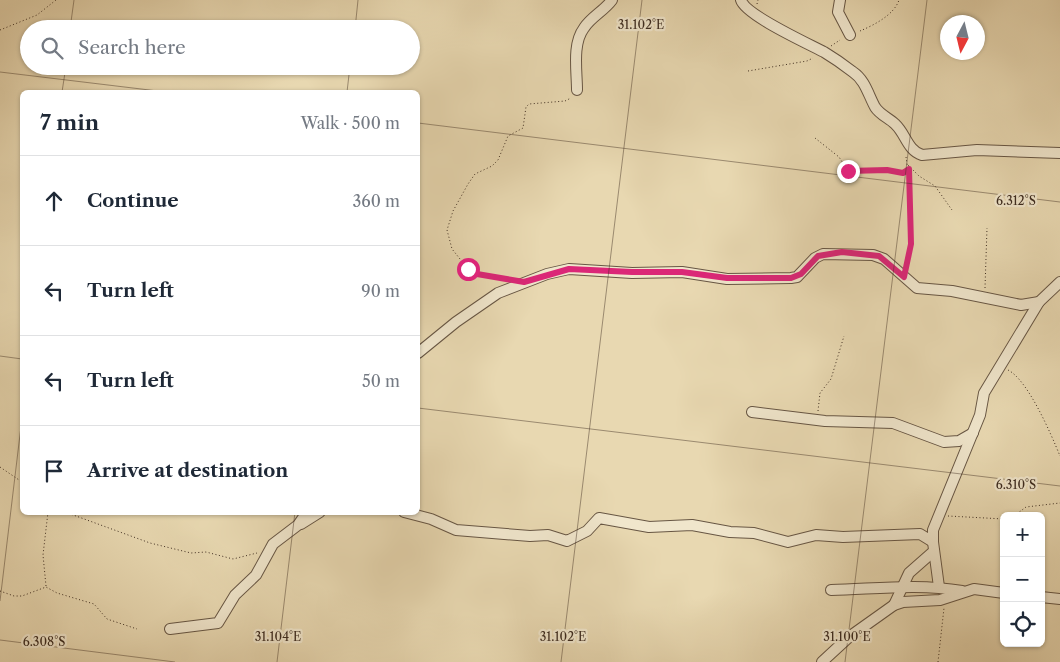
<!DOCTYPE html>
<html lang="en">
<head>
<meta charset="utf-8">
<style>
  :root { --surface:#fff; --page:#f6f6f7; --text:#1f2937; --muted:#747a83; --line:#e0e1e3 }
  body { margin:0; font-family:"Libre Caslon Text",serif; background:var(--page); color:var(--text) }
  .controls { position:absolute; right:15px; bottom:15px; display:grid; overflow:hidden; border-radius:8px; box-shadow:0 1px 4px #0004 }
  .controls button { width:45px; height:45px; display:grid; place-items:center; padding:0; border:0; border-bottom:1px solid var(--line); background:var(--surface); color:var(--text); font:25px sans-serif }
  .compass { position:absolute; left:940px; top:15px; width:45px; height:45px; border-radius:50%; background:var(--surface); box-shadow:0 1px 4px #0004; rotate:187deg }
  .stop { position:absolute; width:15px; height:15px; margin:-11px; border:4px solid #db2777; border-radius:50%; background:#fff }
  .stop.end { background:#db2777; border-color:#fff; box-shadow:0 1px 5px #0008 }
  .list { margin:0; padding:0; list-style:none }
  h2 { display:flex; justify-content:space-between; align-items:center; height:65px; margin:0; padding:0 20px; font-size:21px }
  h2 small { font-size:16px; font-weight:400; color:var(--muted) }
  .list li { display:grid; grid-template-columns:32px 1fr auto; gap:15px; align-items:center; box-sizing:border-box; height:90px; padding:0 20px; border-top:1px solid var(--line) }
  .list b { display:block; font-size:19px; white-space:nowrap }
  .list em { font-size:16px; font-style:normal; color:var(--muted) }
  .icon { flex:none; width:28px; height:28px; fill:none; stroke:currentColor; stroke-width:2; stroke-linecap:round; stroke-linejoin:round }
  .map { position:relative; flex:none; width:1060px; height:662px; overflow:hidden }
  .search { position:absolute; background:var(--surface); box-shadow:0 1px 4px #0004; left:20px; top:20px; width:400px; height:55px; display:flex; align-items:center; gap:12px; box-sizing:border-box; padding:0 18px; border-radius:28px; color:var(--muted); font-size:19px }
  .panel { position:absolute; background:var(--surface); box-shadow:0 1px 4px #0004; left:20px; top:90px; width:400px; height:425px; border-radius:8px }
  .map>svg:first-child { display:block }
</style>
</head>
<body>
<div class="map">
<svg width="1060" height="662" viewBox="0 0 1060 662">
  <rect width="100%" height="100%" fill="#e8d8b1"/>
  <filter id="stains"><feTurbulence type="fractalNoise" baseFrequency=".004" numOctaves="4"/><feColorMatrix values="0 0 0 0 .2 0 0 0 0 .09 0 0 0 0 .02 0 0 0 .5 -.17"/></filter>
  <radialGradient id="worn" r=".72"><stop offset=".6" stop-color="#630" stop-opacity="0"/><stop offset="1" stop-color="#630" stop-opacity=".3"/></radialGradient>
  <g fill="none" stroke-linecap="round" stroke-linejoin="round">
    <g stroke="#675644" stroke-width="12">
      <g id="minor">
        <path d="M 741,0 C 745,15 809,44 824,52 C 834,58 844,65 853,72 C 865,80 868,94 875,107 C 880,115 889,118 895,124 C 906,134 907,150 922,155 L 977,150 L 1060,153"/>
        <polyline points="840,0 838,12 850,35"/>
        <path d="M 577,90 C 577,71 572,44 584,28 C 591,17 604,11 612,0"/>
        <polyline points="418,353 456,322 498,293 547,274 569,269 632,273 682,272 727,279 791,278 797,277 815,258 823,254 873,255 884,259 917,288 952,291 1021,305 1039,302"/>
        <polyline points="752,412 825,421 893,423 944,442 959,441 973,433"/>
        <polyline points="404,512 431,519 456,530 530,536 548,535 567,541 587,531 599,518 649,527 692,525 730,532 754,533 788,542 816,535 843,537 920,534 933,542"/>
        <polyline points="301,524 320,512"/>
        <polyline points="939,587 933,542 933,530 980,415 984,393 1039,302 1060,282"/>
        <path d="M 831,590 C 875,589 918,583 962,591"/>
        <polyline points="1041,597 1060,599"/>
        <polyline points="894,605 909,573 934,551"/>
        <polyline points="170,629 218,623 235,595 256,575 273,544 298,525 307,512"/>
        <polyline points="822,662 849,637 894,605 903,602 940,600 974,589 1004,593"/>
      </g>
    </g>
    <g stroke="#3c2b1f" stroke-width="1" stroke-dasharray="1 2.5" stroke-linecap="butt">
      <polyline points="757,4 758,0"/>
      <polyline points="0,30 37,15 56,0"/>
      <path d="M 860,31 C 874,25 894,15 899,0"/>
      <polyline points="831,46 840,40"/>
      <polyline points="748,71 807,61 813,58"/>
      <polyline points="815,138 839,157 848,171 887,170 903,173 909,169"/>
      <path d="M 906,157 C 911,187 914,237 907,267"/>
      <polyline points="908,165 919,176 935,186 952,210"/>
      <polyline points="506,279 477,274 468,269 452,249 447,230 453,211 468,184 475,174 492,166 498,160 508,136 523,128 526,107 529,104 565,101 571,98"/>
      <polyline points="985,288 987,228"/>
      <path d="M 1008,370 C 1028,380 1051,434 1060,456"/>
      <polyline points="818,411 820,393 831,379 844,336"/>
      <polyline points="0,467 22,482"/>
      <polyline points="65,512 150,543 191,553 206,552 233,559 257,553"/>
      <polyline points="948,516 1004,519"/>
      <polyline points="1014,516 1026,507 1060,503"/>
      <polyline points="46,586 43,555 48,512"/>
      <polyline points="0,591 14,596 22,596 46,587 57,593 94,604 107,619 137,629"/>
      <polyline points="938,662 944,608"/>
    </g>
    <use href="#minor" stroke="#f0e6cc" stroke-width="10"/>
  </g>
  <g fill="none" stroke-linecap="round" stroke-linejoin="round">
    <polyline stroke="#db2777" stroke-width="6" points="468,269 477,274 524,282 569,269 632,272 682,272 727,278 791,278 801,274 818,256 842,252 879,256 904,277 911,244 909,169 903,173 887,170 848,171"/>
  </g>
  <path fill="none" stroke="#3c2b1f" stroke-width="1" stroke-opacity="0.45" d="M 70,29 L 74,0M 355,29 L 358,0M 0,72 L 166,92M 62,92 L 66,66M 347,92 L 350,66M 418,123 L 1060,202M 0,356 L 22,359M 418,408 L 1060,486M 0,601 L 22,418M 0,640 L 175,662M 277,662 L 295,512M 561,662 L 642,0M 845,662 L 927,0"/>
  <g font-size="12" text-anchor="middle" fill="#3c2b1f" stroke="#f0e6cc" stroke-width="4.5" stroke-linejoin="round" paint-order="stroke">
    <text x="641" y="29">31.102°E</text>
    <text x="1016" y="205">6.312°S</text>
    <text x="1016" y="489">6.310°S</text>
    <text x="278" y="641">31.104°E</text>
    <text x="563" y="641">31.102°E</text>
    <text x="847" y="641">31.100°E</text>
    <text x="44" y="646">6.308°S</text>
  </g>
  <rect width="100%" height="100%" filter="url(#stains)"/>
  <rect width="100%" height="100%" fill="url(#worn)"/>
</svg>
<div class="controls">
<button>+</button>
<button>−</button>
<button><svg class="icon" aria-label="locate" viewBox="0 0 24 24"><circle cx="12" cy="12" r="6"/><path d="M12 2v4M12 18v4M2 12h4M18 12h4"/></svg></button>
</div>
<svg class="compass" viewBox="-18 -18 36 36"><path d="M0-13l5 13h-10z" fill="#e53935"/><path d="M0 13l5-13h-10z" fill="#747a83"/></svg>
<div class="stop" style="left:468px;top:269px"></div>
<div class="stop end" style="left:848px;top:171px"></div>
<div class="search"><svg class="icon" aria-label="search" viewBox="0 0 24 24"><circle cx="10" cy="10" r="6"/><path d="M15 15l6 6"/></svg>Search here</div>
<section class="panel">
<h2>7 min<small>Walk · 500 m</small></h2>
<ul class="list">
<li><svg class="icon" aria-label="ahead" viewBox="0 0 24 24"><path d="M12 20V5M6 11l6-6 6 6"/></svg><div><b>Continue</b></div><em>360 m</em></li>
<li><svg class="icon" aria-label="left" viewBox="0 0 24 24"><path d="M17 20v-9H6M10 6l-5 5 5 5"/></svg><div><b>Turn left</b></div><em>90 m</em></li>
<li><svg class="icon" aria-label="left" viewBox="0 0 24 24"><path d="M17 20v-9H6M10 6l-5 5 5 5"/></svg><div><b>Turn left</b></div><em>50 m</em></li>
<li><svg class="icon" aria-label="arrive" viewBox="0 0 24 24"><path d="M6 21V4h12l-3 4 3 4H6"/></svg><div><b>Arrive at destination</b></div></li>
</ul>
</section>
</div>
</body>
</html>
